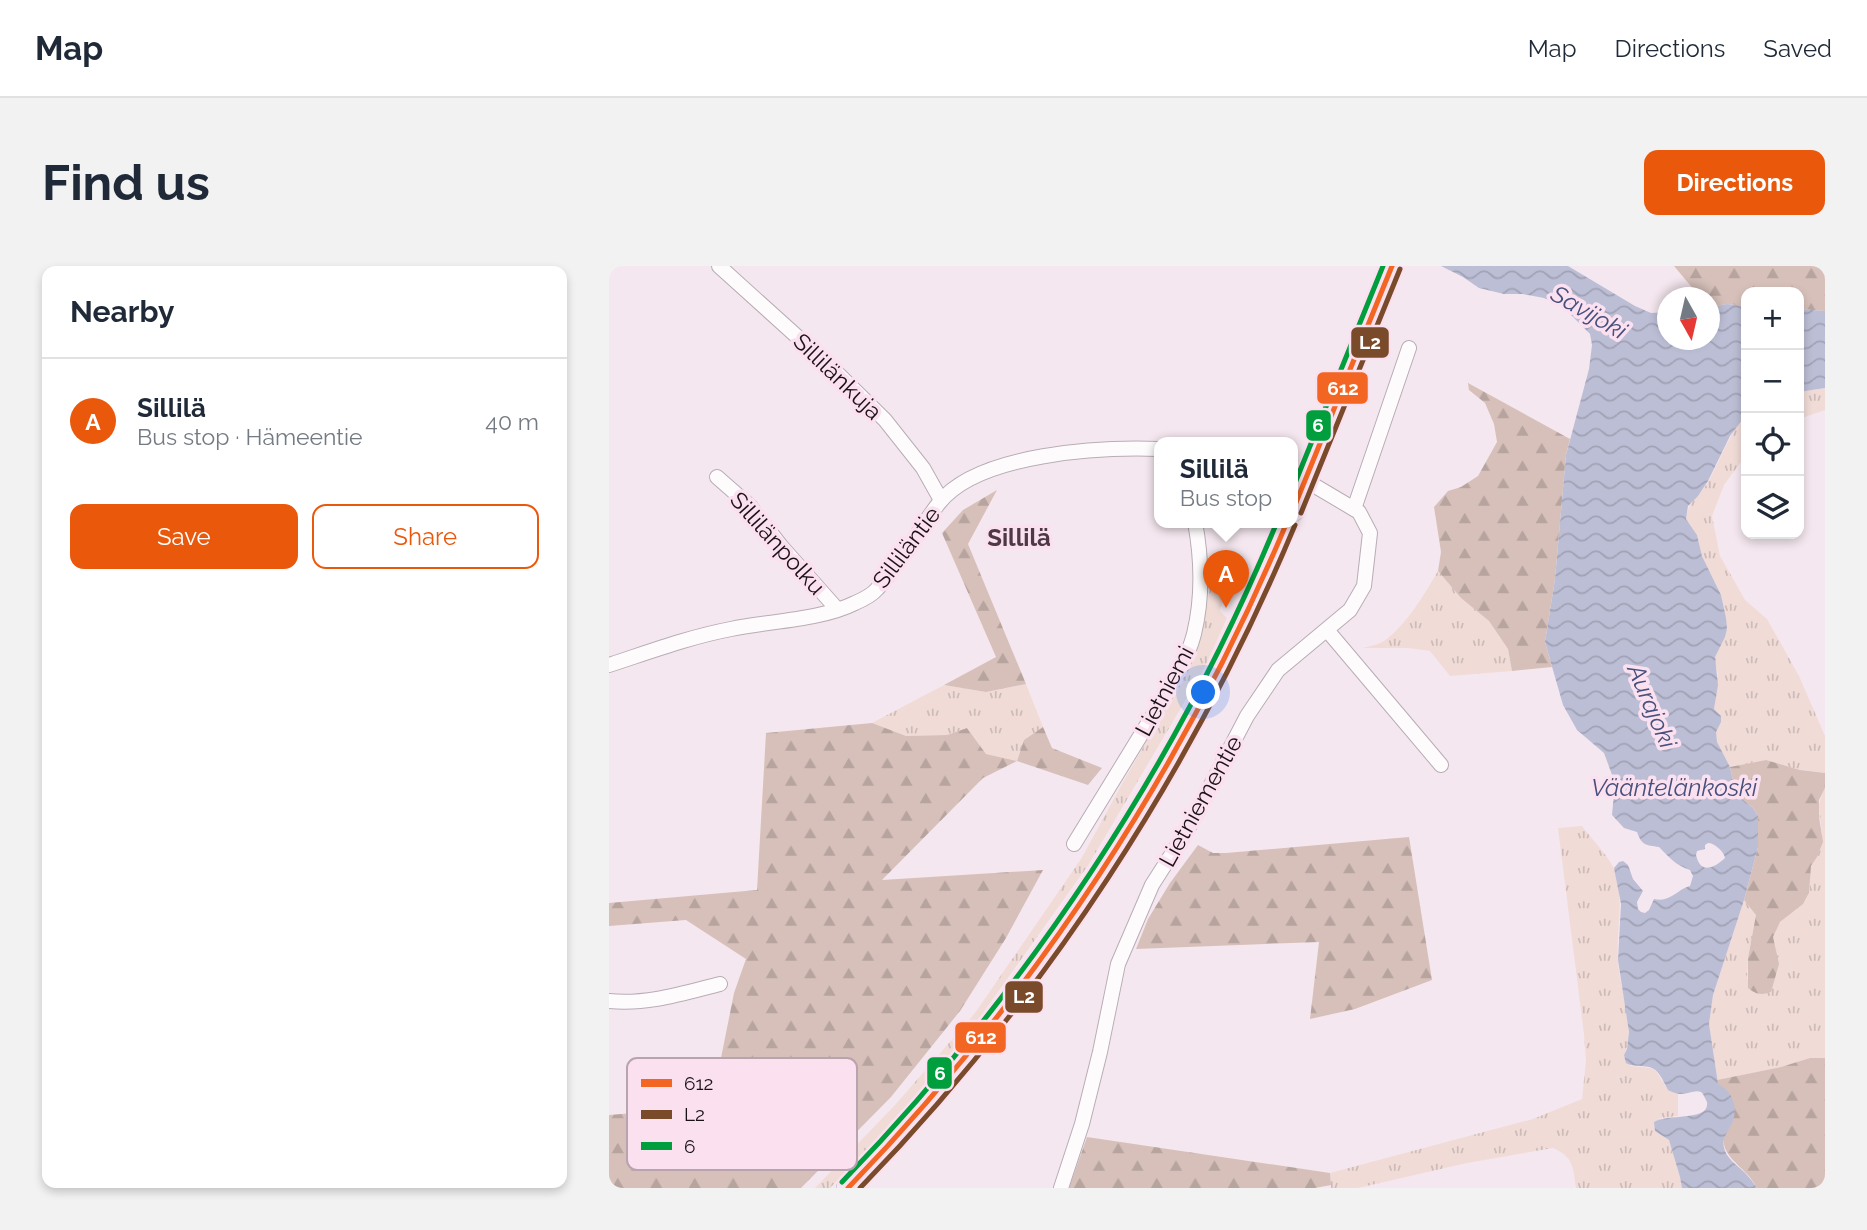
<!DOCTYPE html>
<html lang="en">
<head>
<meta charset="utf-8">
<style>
  :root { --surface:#fff; --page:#f2f2f3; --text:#1f2937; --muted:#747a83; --line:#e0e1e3; --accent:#ea580c }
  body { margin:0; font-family:Raleway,sans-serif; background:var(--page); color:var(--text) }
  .controls { position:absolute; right:21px; top:21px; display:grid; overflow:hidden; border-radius:14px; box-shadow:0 4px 10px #0003 }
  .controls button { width:63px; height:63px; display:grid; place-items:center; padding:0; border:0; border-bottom:2px solid var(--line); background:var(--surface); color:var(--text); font:35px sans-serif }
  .compass { position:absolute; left:1048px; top:21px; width:63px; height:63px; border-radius:50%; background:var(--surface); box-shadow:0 4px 10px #0003; rotate:172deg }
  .you { position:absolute; left:595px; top:427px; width:24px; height:24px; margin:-18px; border:5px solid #fff; border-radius:50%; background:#1a73e8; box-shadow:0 0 0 10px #1a73e833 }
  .badge { display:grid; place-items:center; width:46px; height:46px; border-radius:50%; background:var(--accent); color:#fff; font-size:23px; font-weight:700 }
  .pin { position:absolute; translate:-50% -58px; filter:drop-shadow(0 2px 4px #0008) }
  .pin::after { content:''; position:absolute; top:37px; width:24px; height:21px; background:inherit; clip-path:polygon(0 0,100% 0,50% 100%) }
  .popup { position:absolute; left:545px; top:171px; width:144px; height:91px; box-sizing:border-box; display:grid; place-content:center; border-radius:14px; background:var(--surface); filter:drop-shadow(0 2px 5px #0005); font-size:23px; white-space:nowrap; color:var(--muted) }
  .popup b { font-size:26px; color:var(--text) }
  .popup::after { content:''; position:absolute; left:50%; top:100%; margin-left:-14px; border:14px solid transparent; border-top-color:var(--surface) }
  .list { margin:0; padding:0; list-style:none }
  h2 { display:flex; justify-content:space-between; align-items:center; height:91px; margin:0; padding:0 28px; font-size:30px }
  h2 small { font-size:23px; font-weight:400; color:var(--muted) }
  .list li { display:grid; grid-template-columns:46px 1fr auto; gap:21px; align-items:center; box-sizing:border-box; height:126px; padding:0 28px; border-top:2px solid var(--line) }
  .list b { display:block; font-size:26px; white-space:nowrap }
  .list p { margin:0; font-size:23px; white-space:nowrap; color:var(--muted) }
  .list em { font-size:23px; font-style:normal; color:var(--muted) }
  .actions { display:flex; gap:14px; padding:21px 28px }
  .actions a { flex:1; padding:16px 0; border:2px solid var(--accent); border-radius:14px; text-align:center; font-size:24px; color:var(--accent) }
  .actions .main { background:var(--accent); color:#fff }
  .icon { flex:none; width:38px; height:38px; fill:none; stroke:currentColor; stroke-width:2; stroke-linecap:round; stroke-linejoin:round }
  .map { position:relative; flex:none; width:1216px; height:922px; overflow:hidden; border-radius:14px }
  header { display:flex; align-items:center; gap:42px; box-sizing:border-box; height:98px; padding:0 35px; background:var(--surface); border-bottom:2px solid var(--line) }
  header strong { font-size:33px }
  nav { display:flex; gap:38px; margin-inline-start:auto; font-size:24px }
  .intro { display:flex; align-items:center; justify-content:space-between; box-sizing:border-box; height:168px; padding:0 42px }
  h1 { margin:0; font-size:49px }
  .button { padding:18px 32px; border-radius:14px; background:var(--accent); color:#fff; font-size:24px; font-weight:700 }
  main { display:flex; gap:42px; padding:0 42px }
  aside { flex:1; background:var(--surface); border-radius:14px; box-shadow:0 4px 10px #0003 }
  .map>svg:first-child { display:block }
</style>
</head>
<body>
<header>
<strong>Map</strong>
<nav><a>Map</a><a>Directions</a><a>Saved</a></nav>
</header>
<div class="intro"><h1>Find us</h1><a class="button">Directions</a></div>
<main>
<aside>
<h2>Nearby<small></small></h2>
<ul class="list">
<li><span class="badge">A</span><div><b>Sillilä</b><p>Bus stop · Hämeentie</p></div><em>40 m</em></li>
</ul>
<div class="actions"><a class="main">Save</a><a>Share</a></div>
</aside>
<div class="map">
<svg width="1216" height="922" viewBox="0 0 1216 922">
  <defs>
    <pattern id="grass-tufts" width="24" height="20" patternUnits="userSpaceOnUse" patternTransform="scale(1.75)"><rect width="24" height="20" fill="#f0dbd7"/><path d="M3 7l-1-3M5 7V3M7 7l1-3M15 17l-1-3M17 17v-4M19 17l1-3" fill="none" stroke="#cdbbb8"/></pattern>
    <pattern id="forest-firs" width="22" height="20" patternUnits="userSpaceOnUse" patternTransform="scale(1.75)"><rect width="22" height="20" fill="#d7c0ba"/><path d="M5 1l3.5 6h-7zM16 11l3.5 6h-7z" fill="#b8a49f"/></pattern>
    <pattern id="water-waves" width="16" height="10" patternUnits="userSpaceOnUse" patternTransform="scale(1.75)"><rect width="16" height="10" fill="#bcbed5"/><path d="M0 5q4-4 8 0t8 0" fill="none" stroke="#a1a2b6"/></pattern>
  </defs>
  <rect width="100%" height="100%" fill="#f5e7ef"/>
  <g fill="url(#grass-tufts)">
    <polygon points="1216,122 1216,144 1190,153 1190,126"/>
    <path d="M 1137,149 L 1137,189 L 1115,219 L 1103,250 L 1111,290 L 1136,334 L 1158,353 L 1190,410 L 1216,470 L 1216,507 L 1191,504 L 1157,494 L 1121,501 C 1116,491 1106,478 1107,467 C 1108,461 1112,457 1112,450 L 1105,443 L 1109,407 L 1106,397 L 1106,390 L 1116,371 L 1118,363 L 1112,329 L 1093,290 L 1088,269 L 1077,253 C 1080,233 1089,232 1099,216 C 1112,193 1119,169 1137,149 Z"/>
    <path d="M 829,305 L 852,332 L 880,355 L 899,383 L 903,405 L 841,410 L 821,385 L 799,382 L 754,382 C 760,380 769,379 775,375 C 796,361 817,326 829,305 Z"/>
    <polygon points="601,323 615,328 611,345 618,352 596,401 480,598 371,751 292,849 221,922 206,922 287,838 366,747 472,593 513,518 583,396"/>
    <polygon points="417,418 434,461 415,474 408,495 377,488 358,462 338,469 297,470 261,458 335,419 377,426"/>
    <path d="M 1216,522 L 1216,792 L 1201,792 L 1172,801 L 1108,814 L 1100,758 L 1104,729 L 1135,634 L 1147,649 L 1139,692 L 1138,713 L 1170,698 C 1168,690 1163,679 1164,671 C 1166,650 1195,646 1200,626 C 1202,617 1199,607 1203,599 C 1206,591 1213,584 1213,575 C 1214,552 1204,545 1216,522 Z"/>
    <path d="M 973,560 C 981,571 1001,592 1005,603 C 1016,633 1007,664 1009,694 C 1010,724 1028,762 1015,790 L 1022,800 C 1052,803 1043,800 1059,824 L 1069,828 L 1069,850 L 1051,852 L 1046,865 L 1060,874 L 1071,911 L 1073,922 L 967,922 C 964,902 965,891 944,882 L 858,897 L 749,922 L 722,922 L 721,907 L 924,853 L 973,833 L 977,795 L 975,768 L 949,562 Z"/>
  </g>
  <g fill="url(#forest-firs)">
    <polygon points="1065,0 1216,0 1216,45 1190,43 1190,26 1137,26 1137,40 1118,38 1101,41 1100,32 1091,31"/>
    <polygon points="859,117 961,173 957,189 946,313 936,376 943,401 903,405 899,383 880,355 852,332 829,305 832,286 825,241 839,225 852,221 869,210 888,176 885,158 876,137 860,124"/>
    <polygon points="388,224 359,278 417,418 377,426 335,419 387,391 333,267 354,244"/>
    <polygon points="263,457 297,470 338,469 358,462 377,488 408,495 415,474 434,461 443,482 493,502 479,519 408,495 374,512 273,614 434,604 397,672 351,745 282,831 192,922 0,922 0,849 76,843 109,807 125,727 137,693 77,654 0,660 0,637 148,624 157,467"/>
    <path d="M 1157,494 L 1191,504 L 1216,507 L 1216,522 L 1210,534 L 1210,551 L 1214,576 L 1208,591 L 1202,600 L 1200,627 L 1194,638 L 1171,656 L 1164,671 L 1170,698 L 1162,726 C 1152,729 1148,729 1139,722 L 1139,692 L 1147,649 L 1135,634 L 1149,581 L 1149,550 L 1144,542 L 1127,528 L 1121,501 Z"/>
    <polygon points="800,571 823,714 746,743 701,753 710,676 527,683 539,653 561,617 589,579 604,587 617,587"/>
    <path d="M 1201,792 L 1216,792 L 1216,922 L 1148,922 C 1145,917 1142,912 1138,908 C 1126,895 1104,881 1121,861 L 1108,814 L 1172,801 Z"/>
    <polygon points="478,871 721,907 722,919 706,922 460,922"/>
  </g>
  <g fill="url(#water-waves)" fill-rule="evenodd">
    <path d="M 832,0 L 959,0 L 1026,40 L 1042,47 L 1058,46 L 1058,74 L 1100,74 L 1101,41 L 1118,38 L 1137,40 L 1137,149 L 1121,170 L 1099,215 L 1089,230 L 1079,240 L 1077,253 L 1088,269 L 1093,290 L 1112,329 L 1117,352 L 1118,363 L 1116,371 L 1106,391 L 1109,419 L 1105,443 L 1112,450 L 1112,456 L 1107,466 L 1108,476 L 1121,501 L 1127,528 L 1144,542 L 1149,550 L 1149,581 L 1135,634 L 1104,729 L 1100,758 L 1109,818 C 1123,825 1129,840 1124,855 C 1120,866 1111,871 1116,885 C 1120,895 1131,901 1138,909 C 1142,913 1145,918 1148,922 L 1073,922 L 1071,911 L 1060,874 L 1046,865 L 1045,856 C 1058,847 1101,856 1098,836 C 1097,834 1094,827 1092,826 C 1086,823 1077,829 1070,828 C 1069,828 1060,825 1059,824 C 1056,819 1054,813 1050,808 C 1042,796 1028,803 1017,797 L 1015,789 L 1018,783 L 1020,766 L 1009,694 L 1012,638 L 1005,602 L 1010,596 L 1014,595 L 1019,599 L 1024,613 L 1034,625 L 1028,636 L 1029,643 L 1032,646 L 1036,647 L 1040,644 L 1045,633 C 1061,637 1067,624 1081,620 L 1084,610 L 1081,604 C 1066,599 1061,592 1050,581 C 1037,579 1033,580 1028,566 L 1015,562 L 1003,549 L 1006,517 L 995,487 L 968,464 L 954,439 L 936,376 L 946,313 L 957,189 L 980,103 L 983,79 L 981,68 L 955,42 L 935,32 L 914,28 L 895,28 L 870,22 L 854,11 ZM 1099,577 C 1105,577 1115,585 1116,592 C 1105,602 1092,609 1087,589 L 1088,585 L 1096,583 L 1096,579 Z"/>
    <polygon points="1190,43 1216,45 1216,122 1190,126"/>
  </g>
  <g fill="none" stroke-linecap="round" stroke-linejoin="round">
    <g stroke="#b8adb4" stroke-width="16">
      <g id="minor">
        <polyline points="110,0 224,103 276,154 314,202 332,234"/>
        <polyline points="108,211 141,240 172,280 228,343"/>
        <polyline points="745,243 800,82"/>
        <polyline points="718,364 832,499"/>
        <path d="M 0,399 C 40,386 80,371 122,363 C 160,355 212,354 246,337 C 253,334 263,329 268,323 C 292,297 309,264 330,237 C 369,187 492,181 550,183"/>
        <path d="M 465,578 C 491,536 516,495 541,454 C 557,427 577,399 585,368 C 594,331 593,294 586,256"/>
        <path d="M 0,735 C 38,739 75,727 111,718"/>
        <polyline points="452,922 473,858 491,786 509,698 543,619 580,561 638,450 669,404 741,344 755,320 761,267 750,246 696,214 684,209"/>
      </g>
    </g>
    <g stroke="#bdb1bf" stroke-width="24">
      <g id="trunk">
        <polyline points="684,244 783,0"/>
        <path d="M 239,922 C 333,828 415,722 488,611 C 564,496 627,384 678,256"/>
      </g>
    </g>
    <use href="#minor" stroke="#fefbfd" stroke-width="14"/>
    <use href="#trunk" stroke="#f0eaf4" stroke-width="23"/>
    <g stroke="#fbe1f0" stroke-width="10">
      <g id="bus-1">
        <polyline points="684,244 783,0"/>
        <path d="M 239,922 C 425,730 575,503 678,256"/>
      </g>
    </g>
    <g stroke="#fbe1f0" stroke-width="10">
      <g id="bus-2">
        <polyline points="692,247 791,3"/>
        <path d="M 251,922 C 436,732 584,504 686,259"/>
      </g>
    </g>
    <g stroke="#fbe1f0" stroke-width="10">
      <g id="bus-3">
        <polyline points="684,222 774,0"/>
        <path d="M 233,916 C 417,726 567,501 668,256"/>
      </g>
    </g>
    <use href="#bus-1" stroke="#f26522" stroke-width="5"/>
    <use href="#bus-2" stroke="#7a4b2a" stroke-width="5"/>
    <use href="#bus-3" stroke="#009e3d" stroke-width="5"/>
  </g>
  <g text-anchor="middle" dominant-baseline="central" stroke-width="7" stroke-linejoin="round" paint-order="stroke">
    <g font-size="23" fill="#1b1217" stroke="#fbe1f0">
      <text transform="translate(229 110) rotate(44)">Sillilänkuja</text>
      <text transform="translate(169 277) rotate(48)">Sillilänpolku</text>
      <text transform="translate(297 281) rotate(-53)">Silliläntie</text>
      <text transform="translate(555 425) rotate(-62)">Lietniemi</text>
      <text transform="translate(591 535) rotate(-61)">Lietniementie</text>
    </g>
    <g font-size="24" font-style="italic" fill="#46507c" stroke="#fbe1f0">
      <text transform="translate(980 46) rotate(30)">Savijoki</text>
      <text transform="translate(1043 440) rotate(67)">Aurajoki</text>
      <text x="1065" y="521">Vääntelänkoski</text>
    </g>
    <g font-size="24" font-weight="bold" fill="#4d3844" stroke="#fbe1f0">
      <text x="410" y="271">Sillilä</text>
    </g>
  </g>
  <rect x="18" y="792" width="230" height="112" rx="10" fill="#fbe1f0" stroke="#b8a3af" stroke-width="2"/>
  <rect x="32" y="813" width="31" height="8" fill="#f26522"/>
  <rect x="32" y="844" width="31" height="9" fill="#7a4b2a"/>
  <rect x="32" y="876" width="31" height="8" fill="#009e3d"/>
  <g font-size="19" fill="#1b1217">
    <text x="75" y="824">612</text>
    <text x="75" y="855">L2</text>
    <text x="75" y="887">6</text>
  </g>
  <g stroke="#fbe1f0" stroke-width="2.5">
    <rect x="741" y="60" width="40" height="33" rx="7" fill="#7a4b2a"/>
    <rect x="707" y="105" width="53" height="34" rx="7" fill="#f26522"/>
    <rect x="696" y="143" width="27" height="33" rx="7" fill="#009e3d"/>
    <rect x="395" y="714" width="40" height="34" rx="7" fill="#7a4b2a"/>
    <rect x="345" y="755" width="53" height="33" rx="7" fill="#f26522"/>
    <rect x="317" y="790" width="27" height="34" rx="7" fill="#009e3d"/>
  </g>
  <g font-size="19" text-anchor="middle" font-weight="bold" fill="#fff">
    <text x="761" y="83">L2</text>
    <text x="734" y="129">612</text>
    <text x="709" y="166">6</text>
    <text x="415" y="737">L2</text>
    <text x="372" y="778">612</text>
    <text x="331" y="814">6</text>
  </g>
</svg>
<div class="controls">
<button>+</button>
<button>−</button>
<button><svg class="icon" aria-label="locate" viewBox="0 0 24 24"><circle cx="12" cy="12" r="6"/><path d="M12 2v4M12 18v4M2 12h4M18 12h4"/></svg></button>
<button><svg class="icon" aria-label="layers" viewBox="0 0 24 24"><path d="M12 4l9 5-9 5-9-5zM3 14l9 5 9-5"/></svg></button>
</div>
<svg class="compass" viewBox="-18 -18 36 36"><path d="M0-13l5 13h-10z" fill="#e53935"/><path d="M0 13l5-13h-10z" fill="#747a83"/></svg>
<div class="you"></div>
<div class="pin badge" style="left:617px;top:342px">A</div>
<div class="popup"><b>Sillilä</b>Bus stop</div>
</div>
</main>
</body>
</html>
